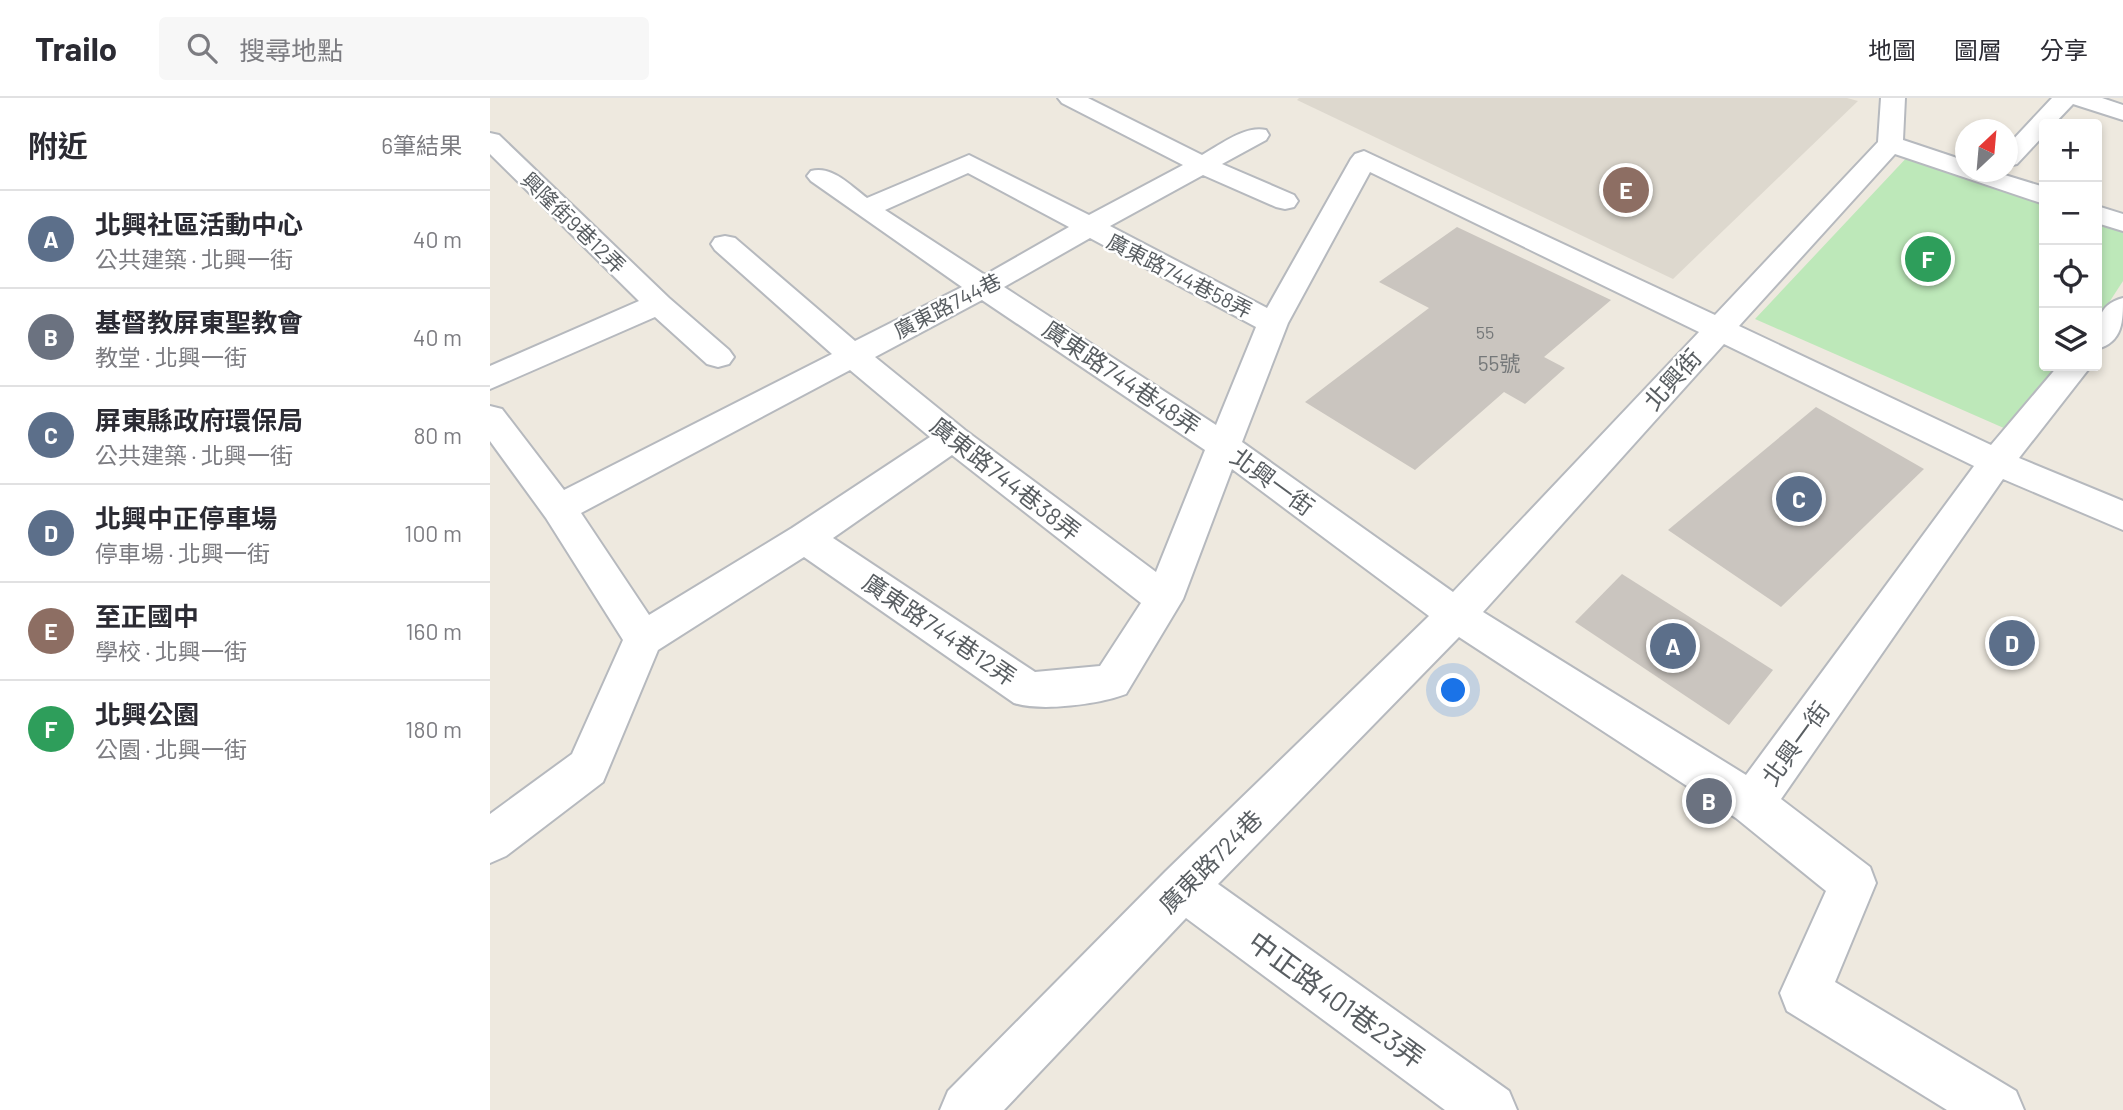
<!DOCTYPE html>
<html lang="zh-TW">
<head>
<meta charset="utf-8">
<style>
  :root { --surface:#fff; --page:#f7f7f7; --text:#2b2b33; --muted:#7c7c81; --line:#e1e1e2; --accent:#d93025 }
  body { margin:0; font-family:Barlow,"Noto Sans TC",sans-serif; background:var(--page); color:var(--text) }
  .controls { position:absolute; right:21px; top:21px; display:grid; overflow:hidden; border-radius:7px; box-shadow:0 4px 10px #0003 }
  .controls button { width:63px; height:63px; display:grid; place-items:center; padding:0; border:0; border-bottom:2px solid var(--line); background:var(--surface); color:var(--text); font:35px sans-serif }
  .compass { position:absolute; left:1465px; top:21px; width:63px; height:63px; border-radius:50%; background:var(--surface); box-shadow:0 4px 10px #0003; rotate:26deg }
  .you { position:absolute; left:964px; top:593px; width:24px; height:24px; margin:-18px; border:5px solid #fff; border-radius:50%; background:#1a73e8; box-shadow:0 0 0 10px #1a73e833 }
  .badge { display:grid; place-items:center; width:46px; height:46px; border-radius:50%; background:var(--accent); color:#fff; font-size:23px; font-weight:700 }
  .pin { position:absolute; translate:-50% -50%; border:4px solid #fff; box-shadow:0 2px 7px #0006 }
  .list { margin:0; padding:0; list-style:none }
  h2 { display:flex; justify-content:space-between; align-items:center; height:91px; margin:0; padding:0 28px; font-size:30px }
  h2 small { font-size:23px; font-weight:400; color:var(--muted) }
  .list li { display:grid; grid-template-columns:46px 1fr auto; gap:21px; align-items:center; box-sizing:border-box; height:98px; padding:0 28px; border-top:2px solid var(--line) }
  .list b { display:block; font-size:26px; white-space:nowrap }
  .list p { margin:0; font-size:23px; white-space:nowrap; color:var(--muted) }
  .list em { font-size:23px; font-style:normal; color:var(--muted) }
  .icon { flex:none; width:38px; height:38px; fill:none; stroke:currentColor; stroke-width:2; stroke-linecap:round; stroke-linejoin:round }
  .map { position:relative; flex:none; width:1633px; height:1012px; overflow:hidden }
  header { display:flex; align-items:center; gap:42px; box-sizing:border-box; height:98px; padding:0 35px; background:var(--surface); border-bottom:2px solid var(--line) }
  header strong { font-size:33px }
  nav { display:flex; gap:38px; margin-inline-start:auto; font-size:24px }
  .search { width:490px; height:63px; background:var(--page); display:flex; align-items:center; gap:18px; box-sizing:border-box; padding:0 24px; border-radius:7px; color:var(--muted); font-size:26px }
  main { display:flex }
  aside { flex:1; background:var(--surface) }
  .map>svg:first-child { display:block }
</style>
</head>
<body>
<header>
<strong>Trailo</strong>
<div class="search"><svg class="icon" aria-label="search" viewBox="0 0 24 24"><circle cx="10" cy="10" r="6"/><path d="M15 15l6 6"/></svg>搜尋地點</div>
<nav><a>地圖</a><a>圖層</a><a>分享</a></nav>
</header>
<main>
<aside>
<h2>附近<small>6筆結果</small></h2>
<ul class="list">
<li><span class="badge" style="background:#5c6f8a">A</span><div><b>北興社區活動中心</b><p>公共建築 · 北興一街</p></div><em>40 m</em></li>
<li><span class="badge" style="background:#6b7280">B</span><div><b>基督教屏東聖教會</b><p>教堂 · 北興一街</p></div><em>40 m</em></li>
<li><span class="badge" style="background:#5c6f8a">C</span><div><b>屏東縣政府環保局</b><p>公共建築 · 北興一街</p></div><em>80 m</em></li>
<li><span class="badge" style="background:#5c6f8a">D</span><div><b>北興中正停車場</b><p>停車場 · 北興一街</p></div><em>100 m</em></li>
<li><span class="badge" style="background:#8d6e63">E</span><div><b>至正國中</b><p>學校 · 北興一街</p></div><em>160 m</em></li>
<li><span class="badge" style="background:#2e9e5b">F</span><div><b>北興公園</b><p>公園 · 北興一街</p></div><em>180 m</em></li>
</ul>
</aside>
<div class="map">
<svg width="1633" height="1012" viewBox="0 0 1633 1012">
  <rect width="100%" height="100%" fill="#eee9df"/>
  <polygon fill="#ddd8ce" points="809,0 1357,0 1368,3 1183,181 807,2"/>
  <g fill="#bde8b9">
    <polygon points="1421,55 1554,101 1554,268 1578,268 1532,338 1265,221"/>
    <polygon points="1607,119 1633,128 1633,183 1607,223"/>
  </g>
  <g fill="#cac5bf">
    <polygon points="967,129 1121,202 1054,259 1075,270 1035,306 1014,294 925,372 815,304 939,210 889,184"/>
    <polygon points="1326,309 1434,371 1291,509 1178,432"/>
    <polygon points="1132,476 1283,572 1239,627 1085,524"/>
  </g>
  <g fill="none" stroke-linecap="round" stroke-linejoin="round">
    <g stroke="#b6b9be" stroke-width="4">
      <g id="minor">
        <path d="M 568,0 L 598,0 L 712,57 C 730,47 755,27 776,32 L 779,37 L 776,42 L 732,66 L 804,97 L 808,103 L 804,109 L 795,111 L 786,109 L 713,77 L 620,128 L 777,210 L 861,61 L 865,56 L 874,53 L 1225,217 L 1388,44 L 1391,0 L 1415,0 L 1413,42 L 1476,63 L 1476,74 L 1505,74 L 1554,89 L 1554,106 L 1405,56 L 1249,228 L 1501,347 L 1568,268 L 1601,268 L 1529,360 L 1633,403 L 1633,432 L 1513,381 L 1291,701 L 1380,769 L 1386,785 L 1345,884 L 1526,993 L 1534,1012 L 1457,1012 L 1297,913 L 1290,895 L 1336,793 L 1246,720 L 969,539 L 728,786 L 1019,993 L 1027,1012 L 955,1012 L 696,820 L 514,1012 L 450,1012 L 458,993 L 676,773 L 939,518 L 742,371 L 693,501 L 636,596 C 610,606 551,614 524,605 L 314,459 L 168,552 L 113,684 L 16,758 L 0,765 L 0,716 L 82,656 L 133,542 L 56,420 L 0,343 L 0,308 L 12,311 L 74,392 L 342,256 L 225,152 L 221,146 L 225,140 L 235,138 L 245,140 L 365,243 L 472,189 L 321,83 L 317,78 L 321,73 C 342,67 361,88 377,100 L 479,57 L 599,117 L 693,67 L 572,5 ZM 880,74 L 1209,234 L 963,494 L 752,344 L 798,225 ZM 478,75 L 579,129 L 495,177 L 395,112 ZM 600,140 L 766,229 L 726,327 L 514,189 ZM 492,202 L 715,352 L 666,474 L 475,332 L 385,259 ZM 1234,246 L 1484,368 L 1256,677 L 993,514 ZM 360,272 L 440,339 L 302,430 L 159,517 L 91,415 ZM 462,357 L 651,505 L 610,568 L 545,574 L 343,440 Z"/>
        <polygon points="1562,0 1612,0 1633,7 1633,22 1583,6 1564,26 1554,26 1554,37 1527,66 1518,68 1518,47"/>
        <polygon points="0,35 9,37 179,200 239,252 244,259 239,266 228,269 217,266 165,219 0,291 0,268 149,203 0,56"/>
        <polygon points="1607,108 1633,116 1633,133 1607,125"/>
        <path d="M 1633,200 C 1633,223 1633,244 1607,251 C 1607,227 1606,207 1633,200 Z"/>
      </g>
    </g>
    <use href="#minor" fill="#fff" fill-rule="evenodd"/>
  </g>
  <g text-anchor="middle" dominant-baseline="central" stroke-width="5" stroke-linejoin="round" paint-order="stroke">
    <g font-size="18" fill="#757879">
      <text x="995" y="234">55</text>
    </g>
    <g font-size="21" fill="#595e62" stroke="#fff">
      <text transform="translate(84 124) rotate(44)">興隆街9巷12弄</text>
      <text transform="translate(690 177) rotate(27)">廣東路744巷58弄</text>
      <text transform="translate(457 207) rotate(-27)">廣東路744巷</text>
    </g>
    <g font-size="21" fill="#757879">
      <text x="1009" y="264">55號</text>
    </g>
    <g font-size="24" fill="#595e62" stroke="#fff">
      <text transform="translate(632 279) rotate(34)">廣東路744巷48弄</text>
      <text transform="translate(1182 281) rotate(-48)">北興街</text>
      <text transform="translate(516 380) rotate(38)">廣東路744巷38弄</text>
      <text transform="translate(783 383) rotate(36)">北興一街</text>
      <text transform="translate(450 531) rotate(34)">廣東路744巷12弄</text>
      <text transform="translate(1305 645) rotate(-54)">北興一街</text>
      <text transform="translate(720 763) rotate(-45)">廣東路724巷</text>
    </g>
    <g font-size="28" fill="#595e62" stroke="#fff">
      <text transform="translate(847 901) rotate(36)">中正路401巷23弄</text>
    </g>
  </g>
</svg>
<div class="controls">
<button>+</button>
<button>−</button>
<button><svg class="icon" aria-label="locate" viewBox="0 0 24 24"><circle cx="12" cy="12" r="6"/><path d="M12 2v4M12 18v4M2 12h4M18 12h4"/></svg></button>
<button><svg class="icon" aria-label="layers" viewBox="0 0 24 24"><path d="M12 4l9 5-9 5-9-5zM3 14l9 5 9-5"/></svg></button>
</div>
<svg class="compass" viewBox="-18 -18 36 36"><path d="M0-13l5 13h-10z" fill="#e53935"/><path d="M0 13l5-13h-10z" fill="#7c7c81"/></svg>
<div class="you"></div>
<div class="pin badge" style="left:1183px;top:548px;background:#5c6f8a">A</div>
<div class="pin badge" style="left:1219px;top:703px;background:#6b7280">B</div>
<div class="pin badge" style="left:1309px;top:401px;background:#5c6f8a">C</div>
<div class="pin badge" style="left:1522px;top:545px;background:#5c6f8a">D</div>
<div class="pin badge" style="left:1136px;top:92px;background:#8d6e63">E</div>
<div class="pin badge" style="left:1438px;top:161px;background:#2e9e5b">F</div>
</div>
</main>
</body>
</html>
